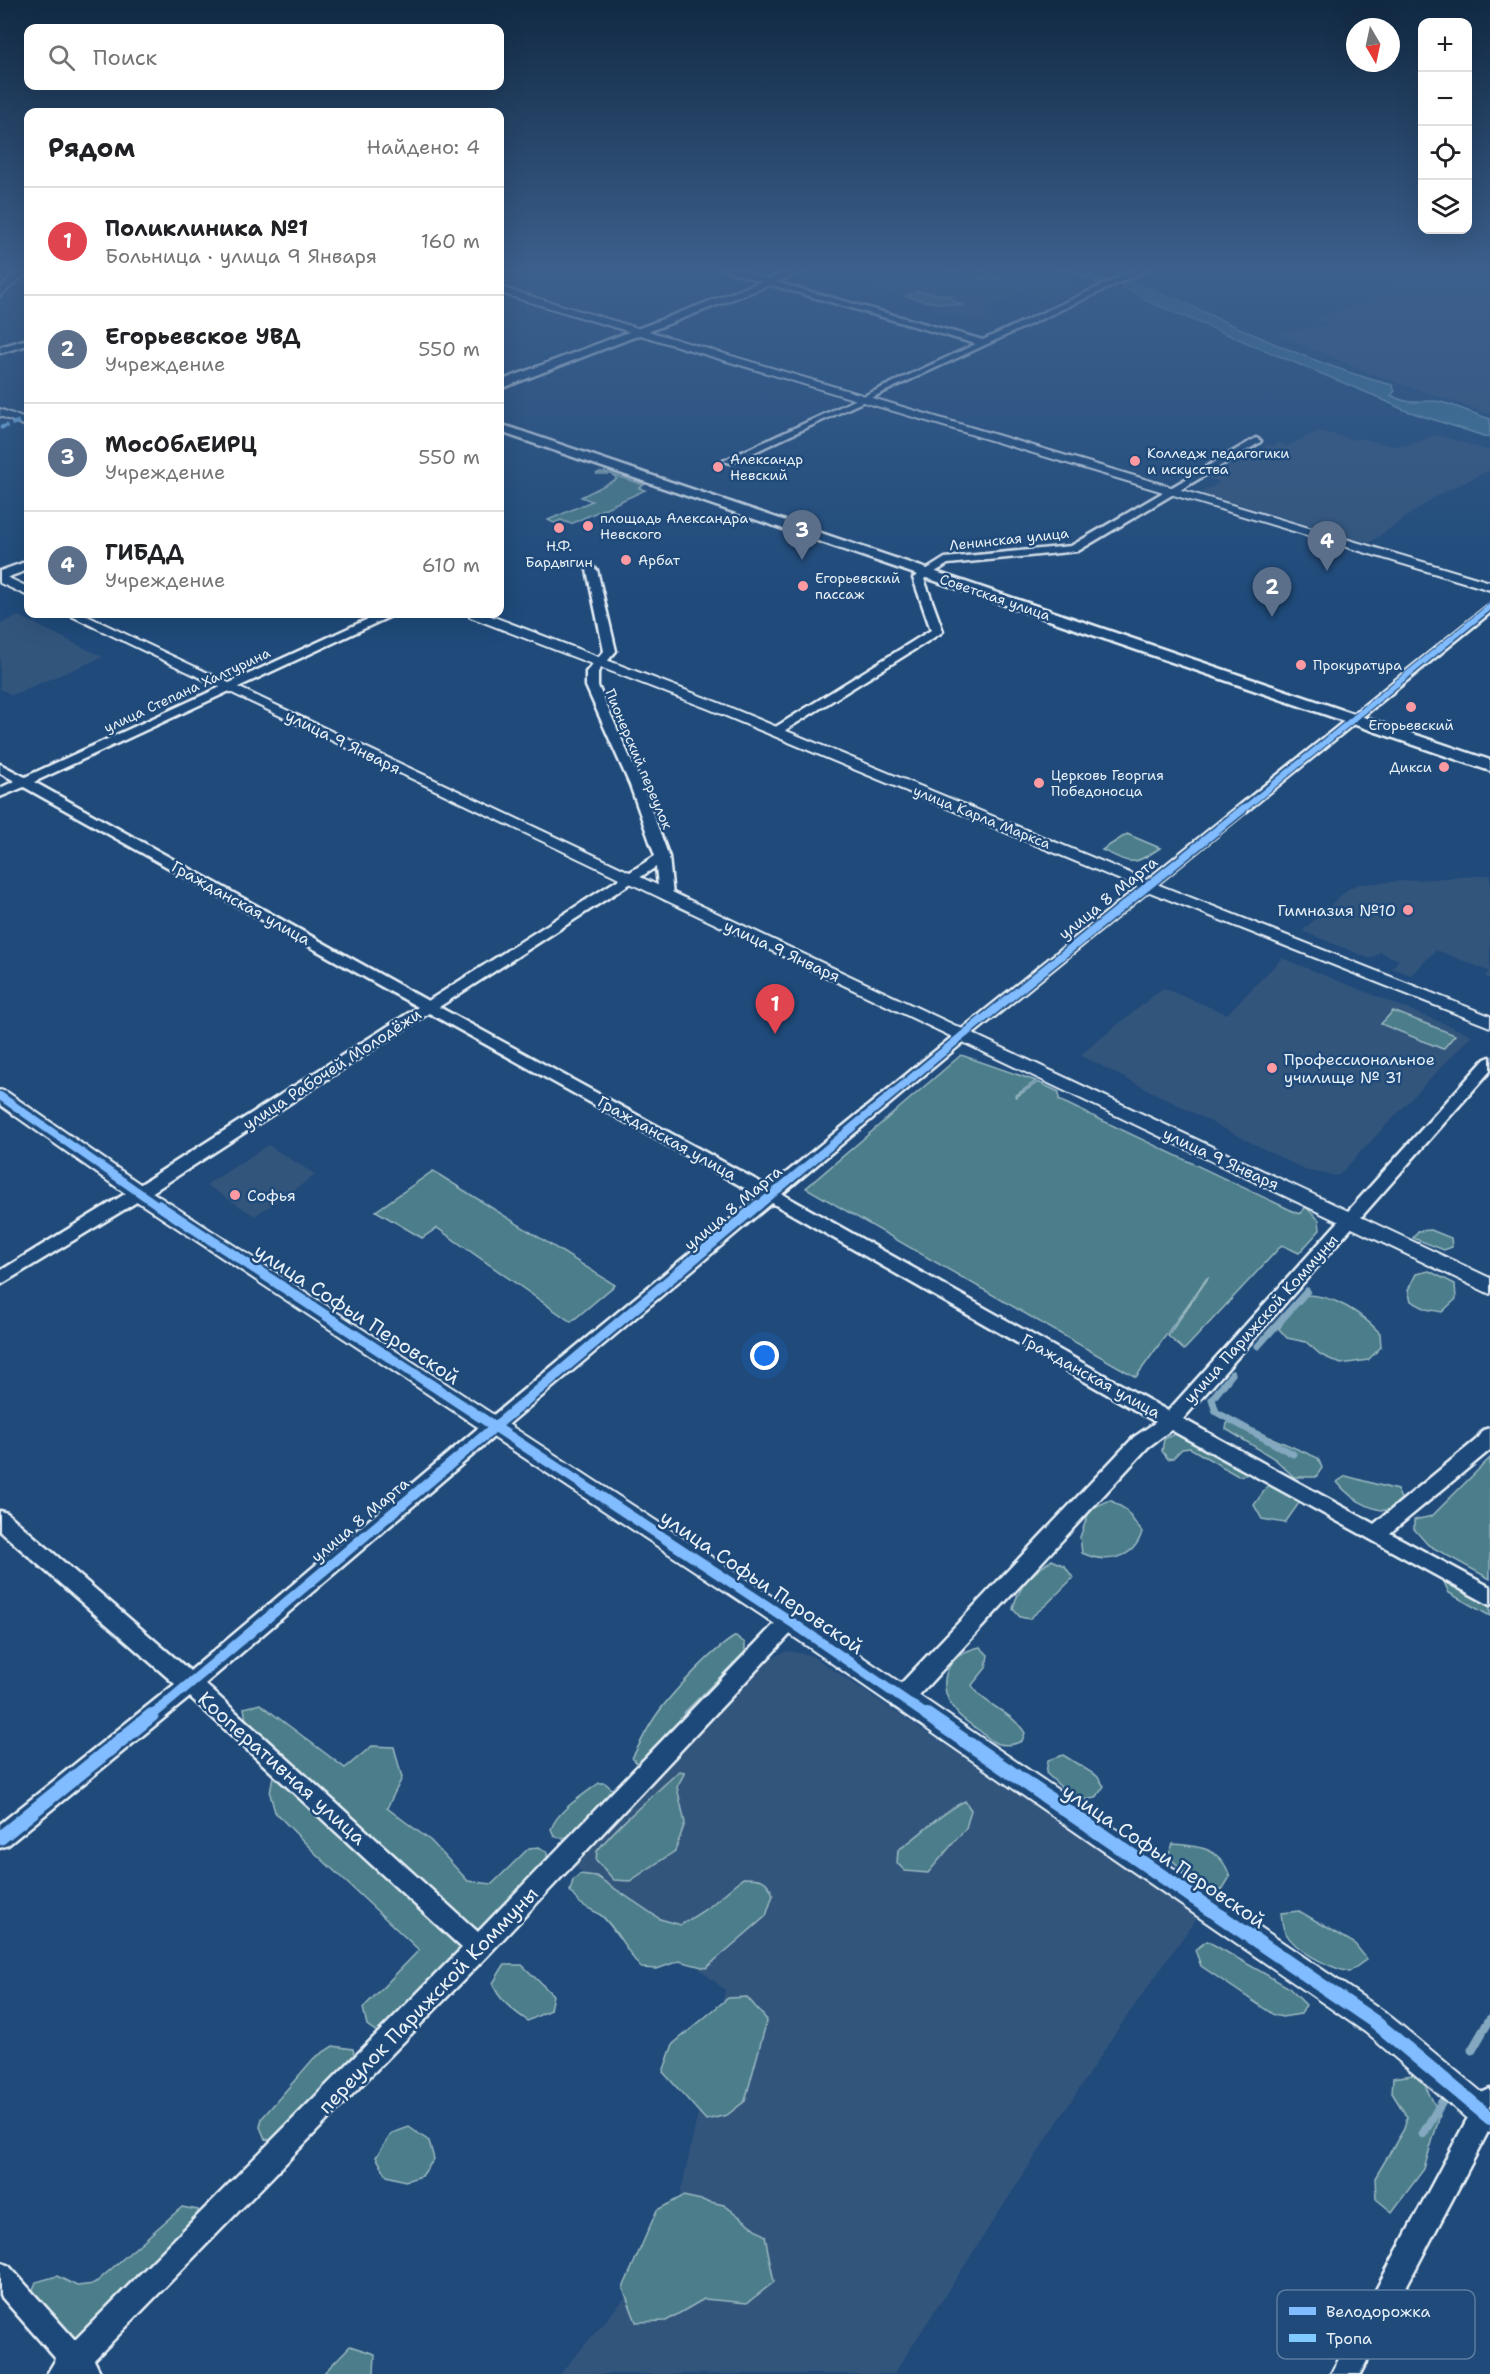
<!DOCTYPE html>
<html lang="ru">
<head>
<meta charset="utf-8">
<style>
  :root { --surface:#fff; --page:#f6f6f6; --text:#202124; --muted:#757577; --line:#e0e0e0; --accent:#84575d }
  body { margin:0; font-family:"Shantell Sans",sans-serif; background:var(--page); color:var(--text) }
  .controls { position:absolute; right:18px; top:18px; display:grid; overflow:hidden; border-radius:12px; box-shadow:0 6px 24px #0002 }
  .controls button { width:54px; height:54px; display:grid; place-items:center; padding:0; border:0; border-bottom:2px solid var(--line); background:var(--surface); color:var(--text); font:30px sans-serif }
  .compass { position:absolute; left:1346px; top:18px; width:54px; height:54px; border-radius:50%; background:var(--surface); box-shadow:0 6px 24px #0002; rotate:171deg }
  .you { position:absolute; left:765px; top:1356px; width:21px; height:21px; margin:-15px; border:4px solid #fff; border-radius:50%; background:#1a73e8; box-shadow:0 0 0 9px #1a73e833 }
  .badge { display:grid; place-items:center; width:39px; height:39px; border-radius:50%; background:var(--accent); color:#fff; font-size:20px; font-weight:700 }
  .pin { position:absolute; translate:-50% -50px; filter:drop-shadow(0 2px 3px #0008) }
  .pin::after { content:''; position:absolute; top:32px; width:21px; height:18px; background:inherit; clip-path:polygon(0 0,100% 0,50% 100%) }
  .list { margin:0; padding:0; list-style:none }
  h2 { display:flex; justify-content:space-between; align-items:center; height:78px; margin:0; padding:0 24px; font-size:26px }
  h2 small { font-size:20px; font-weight:400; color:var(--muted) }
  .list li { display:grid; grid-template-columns:39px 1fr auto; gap:18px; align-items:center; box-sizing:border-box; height:108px; padding:0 24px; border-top:2px solid var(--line) }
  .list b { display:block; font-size:22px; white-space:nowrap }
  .list p { margin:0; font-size:20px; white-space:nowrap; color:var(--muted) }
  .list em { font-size:20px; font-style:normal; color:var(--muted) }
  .icon { flex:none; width:33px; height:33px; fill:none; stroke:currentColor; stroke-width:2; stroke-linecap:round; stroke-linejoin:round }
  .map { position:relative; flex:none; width:1490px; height:2374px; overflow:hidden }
  .search { position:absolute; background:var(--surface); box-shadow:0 6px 24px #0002; left:24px; top:24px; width:480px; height:66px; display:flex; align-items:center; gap:15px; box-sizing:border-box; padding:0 21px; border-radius:12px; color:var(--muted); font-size:22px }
  .panel { position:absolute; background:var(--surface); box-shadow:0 6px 24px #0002; left:24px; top:108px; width:480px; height:510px; border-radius:12px }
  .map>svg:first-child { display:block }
</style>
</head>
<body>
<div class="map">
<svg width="1490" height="2374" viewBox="0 0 1490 2374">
  <rect width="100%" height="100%" fill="#1f4a7a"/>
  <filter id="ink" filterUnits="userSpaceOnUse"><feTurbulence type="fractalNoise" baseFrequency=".0167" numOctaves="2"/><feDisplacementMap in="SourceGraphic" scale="12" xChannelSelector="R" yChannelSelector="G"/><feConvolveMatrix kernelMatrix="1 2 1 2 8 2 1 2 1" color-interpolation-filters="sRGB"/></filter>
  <g filter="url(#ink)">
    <g fill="#33547c">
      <polygon points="859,268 1054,268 1087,280 1046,298 1022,292 979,311 989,314 982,318 995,321 989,324 936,310 940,307 847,283 850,281 824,274 836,270 848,273"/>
      <polygon points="1423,268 1490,268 1490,414 1366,372 1276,333 1327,325 1317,318 1398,292 1380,282 1387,273"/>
      <polygon points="1319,431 1356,440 1359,438 1393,446 1410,445 1437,435 1490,451 1490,470 1438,495 1369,543 1201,493 1220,482 1208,478 1269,445 1274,446 1279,443 1288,446"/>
      <polygon points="19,616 103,657 12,695 0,689 0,623"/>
      <polygon points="1490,875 1490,979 1485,977 1489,971 1436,950 1411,975 1392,968 1399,960 1380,952 1371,959 1302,931 1348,889 1358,884"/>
      <polygon points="1282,958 1472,1035 1338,1176 1307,1171 1080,1055 1163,988 1227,1014"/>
      <polygon points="268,1145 316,1175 255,1216 206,1185"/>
      <polygon points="787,1651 811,1655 1199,1915 1118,2029 894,2374 560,2374 669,2246 725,1990 571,1863 767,1660"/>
    </g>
    <g fill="#4c7e8a" stroke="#9ab8c1" stroke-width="1.5">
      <polygon points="974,268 1003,278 987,280 941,269"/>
      <path d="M 1064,268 C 1081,268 1095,273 1112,271 L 1111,268 L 1140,268 L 1104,281 Z"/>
      <polygon points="917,291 952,296 950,299 963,306 924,301 906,296"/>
      <polygon points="600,472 605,472 644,485 639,488 645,490 571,524 561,520 554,523 548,520 592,501 581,497 617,479 612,474 596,474"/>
      <path d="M 1127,834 L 1160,848 C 1131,867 1133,864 1102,850 Z"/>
      <polygon points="1393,1011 1455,1035 1443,1049 1381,1024"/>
      <polygon points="961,1055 1036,1081 1015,1096 1016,1097 1038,1082 1059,1092 1059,1100 1299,1214 1306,1207 1319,1220 1320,1230 1299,1253 1282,1245 1184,1350 1168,1336 1208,1278 1207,1278 1136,1377 806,1188"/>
      <polygon points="433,1171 615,1285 571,1322 437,1228 422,1238 376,1211"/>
      <polygon points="1431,1230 1451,1238 1452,1247 1444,1250 1413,1238 1418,1231"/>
      <polygon points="1429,1271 1455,1284 1456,1299 1442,1312 1426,1309 1411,1301 1408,1290 1416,1274"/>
      <path d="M 1306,1295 C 1334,1295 1361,1313 1380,1333 L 1381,1347 L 1368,1360 L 1341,1364 L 1321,1355 L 1306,1342 L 1287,1338 L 1279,1329 L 1294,1303 Z"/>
      <polygon points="1233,1421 1318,1458 1322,1468 1316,1477 1294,1477 1275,1459 1226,1429 1227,1423"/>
      <polygon points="1176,1433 1249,1470 1246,1475 1238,1476 1190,1448 1182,1449 1173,1458 1168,1459 1162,1451 1164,1439"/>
      <polygon points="1490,1458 1490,1579 1428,1545 1414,1529 1414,1520 1432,1516"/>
      <path d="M 1346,1476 L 1397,1490 L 1404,1505 C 1383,1520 1351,1500 1337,1482 Z"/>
      <polygon points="1269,1484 1288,1486 1299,1503 1285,1523 1262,1519 1254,1505"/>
      <path d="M 1110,1500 L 1125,1509 L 1142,1532 C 1134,1560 1106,1564 1082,1553 L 1080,1537 L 1090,1509 Z"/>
      <path d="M 1052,1560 L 1065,1566 L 1073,1578 L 1047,1604 L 1029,1619 L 1020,1617 L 1013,1609 C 1018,1586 1033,1572 1052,1560 Z"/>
      <polygon points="1452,1576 1490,1589 1490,1616 1449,1593 1443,1580"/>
      <path d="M 736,1636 L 745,1643 L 745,1652 L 684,1713 L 681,1726 L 643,1763 L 636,1762 L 632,1758 C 640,1744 646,1730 655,1717 C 669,1696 714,1648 736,1636 Z"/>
      <path d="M 980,1647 L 988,1655 L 986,1668 L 972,1685 C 984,1706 1013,1712 1025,1733 L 1022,1741 C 1014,1745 1008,1746 999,1744 C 992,1743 986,1736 980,1731 C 973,1726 963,1720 958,1714 C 933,1686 945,1654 980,1647 Z"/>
      <polygon points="260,1704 345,1768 372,1746 394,1747 402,1778 387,1808 431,1841 468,1881 492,1884 529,1848 539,1847 547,1852 548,1868 496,1926 462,1943 452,1964 395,2027 378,2033 367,2025 363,2008 419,1950 315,1853 275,1812 270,1794 274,1769 247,1726 244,1708"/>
      <polygon points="1063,1755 1097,1776 1104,1786 1096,1798 1076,1801 1046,1773 1048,1760"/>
      <path d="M 679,1771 L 685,1772 L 677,1787 L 685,1823 L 675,1851 L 630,1881 L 614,1880 L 596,1860 L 597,1851 C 621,1821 651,1798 679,1771 Z"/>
      <path d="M 599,1783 L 605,1783 L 612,1789 L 612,1797 C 598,1813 577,1846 554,1836 L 551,1829 C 558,1810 583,1795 599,1783 Z"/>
      <path d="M 965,1801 L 971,1810 L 966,1828 L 928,1873 L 905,1871 L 897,1863 L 898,1850 C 921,1835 940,1813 965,1801 Z"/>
      <path d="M 1173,1844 C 1201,1846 1221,1848 1230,1877 L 1222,1890 L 1200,1887 L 1168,1856 Z"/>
      <path d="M 580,1874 L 596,1876 L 660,1919 L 681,1925 L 709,1907 L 743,1878 C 760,1878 767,1878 773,1895 L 766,1916 L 706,1968 L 679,1961 L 657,1969 L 641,1968 C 629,1955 612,1922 599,1914 C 587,1907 578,1905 570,1891 L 573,1880 Z"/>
      <path d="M 1299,1911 L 1354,1943 L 1367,1959 L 1349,1972 C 1329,1967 1296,1952 1285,1932 C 1282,1927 1282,1919 1281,1913 Z"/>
      <polygon points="1207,1941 1288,1987 1306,2005 1301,2014 1282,2017 1274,2015 1201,1966 1195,1950"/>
      <path d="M 504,1965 L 522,1965 L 553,1995 L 550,2010 L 528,2021 C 515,2012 497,1999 493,1983 Z"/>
      <polygon points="747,1997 767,2020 745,2101 727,2115 706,2120 663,2072 673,2044 728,1998"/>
      <polygon points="333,2046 353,2049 356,2065 277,2142 265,2139 260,2127 262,2118 314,2058"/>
      <polygon points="1419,2074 1440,2115 1424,2169 1392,2212 1376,2199 1375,2178 1404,2129 1407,2117 1392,2093 1393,2078"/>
      <polygon points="409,2127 429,2141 434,2159 422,2176 405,2181 387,2176 376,2157 392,2133"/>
      <polygon points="683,2196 724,2205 765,2236 774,2282 747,2303 704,2299 666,2321 636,2322 623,2288 657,2210"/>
      <polygon points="182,2207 198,2210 201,2224 84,2342 58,2349 30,2297 36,2282 57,2276 77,2286 94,2284"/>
      <polygon points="350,2346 375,2354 374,2374 323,2374"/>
    </g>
    <path fill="#3f7899" stroke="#83a8bf" stroke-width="1.5" d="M 1138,287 C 1170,293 1198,310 1228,323 C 1281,347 1336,371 1392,385 L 1395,391 L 1391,395 C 1413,408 1421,398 1441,402 C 1457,406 1474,414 1490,419 L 1490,438 L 1404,410 L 1375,396 L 1147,301 L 1136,291 Z"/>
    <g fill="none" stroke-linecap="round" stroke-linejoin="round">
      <g stroke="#83a8bf" stroke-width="7">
        <polyline points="1258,1346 1307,1291"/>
        <polyline points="1232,1374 1212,1399 1216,1412 1293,1454"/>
      </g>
      <g stroke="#83a8bf" stroke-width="9">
        <polyline points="1472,2050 1490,2019"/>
        <polyline points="1423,2134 1442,2102"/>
      </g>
      <polygon fill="#3f7899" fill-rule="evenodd" points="1092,268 1114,268 1134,280 1190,305 1192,309 1190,313 1176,313 1122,288"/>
      <g stroke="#e8f1f8" stroke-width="5">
        <g id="minor">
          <polygon points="1140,268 1151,268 731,463 723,461 976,344 768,284 768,280 983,340"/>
          <polygon points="28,339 28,345 0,353 0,347"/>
          <polygon points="1256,438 1261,441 1259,443 1078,551 948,564 924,579 943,631 941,633 779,734 771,734 769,731 931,630 913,578 945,558 1071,546"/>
          <polygon points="592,567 597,570 616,651 598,672 598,686 642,785 669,857 673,896 666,900 659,896 656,867 439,1007 769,1187 957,1033 1490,604 1490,613 967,1039 782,1194 1168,1411 1485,1059 1490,1057 1490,1071 1183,1419 1374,1524 1476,1440 1483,1430 1490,1428 1490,1450 1390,1533 1490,1587 1490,1605 1171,1430 1148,1447 909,1706 901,1708 893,1706 890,1699 893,1692 1134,1437 1156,1422 772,1203 530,1406 205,1684 478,1932 783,1615 790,1612 797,1615 800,1621 797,1627 487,1956 94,2360 101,2374 47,2374 56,2359 0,2295 0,2262 9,2266 75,2340 462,1948 190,1697 8,1845 0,1848 0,1824 175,1684 0,1531 0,1511 7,1513 190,1671 516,1396 759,1196 429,1013 145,1197 0,1285 0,1271 133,1189 418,1007 24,787 0,797 0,788 15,781 0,773 0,764 25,777 379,614 392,614 391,616 34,782 428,1001 655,856 630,785 586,686 586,672 604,651 587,570"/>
          <polygon points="1490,2089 1490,2128 1360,2374 1331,2374 1481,2093"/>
        </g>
      </g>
      <g stroke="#e8f1f8" stroke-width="4">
        <g id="tertiary">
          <polygon points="28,268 28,272 0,296 0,288 19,269"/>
          <polygon points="719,268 734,268 776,282 771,285"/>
          <polygon points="500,287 1490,582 1490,590 500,293"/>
          <polygon points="0,409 28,420 28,427 0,416"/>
          <polygon points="0,574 28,587 28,596 0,583"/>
          <polygon points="67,614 83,614 1490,1278 1490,1294"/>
          <polygon points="468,614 486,614 719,703 1154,883 1490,1016 1490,1027 1142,889 709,709 470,617"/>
          <polygon points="0,1090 7,1092 146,1188 799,1614 1385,2012 1490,2099 1490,2133 1479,2129 1365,2032 781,1628 132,1198 0,1105"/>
        </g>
      </g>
      <g stroke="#e8f1f8" stroke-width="5">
        <g id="secondary">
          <polygon points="797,268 813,268 500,389 500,381"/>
          <polygon points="500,424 1490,760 1490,771 500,432"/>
          <polygon points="28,561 28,570 0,580 0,571"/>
        </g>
      </g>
      <use href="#minor" fill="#1f4a7a" fill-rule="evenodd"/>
      <use href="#tertiary" fill="#1f4a7a" fill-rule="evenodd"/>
      <use href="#secondary" fill="#1f4a7a" fill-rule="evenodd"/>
      <g stroke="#80caff" stroke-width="4" stroke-dasharray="8 4" stroke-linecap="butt">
        <polyline points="1060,268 1103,284"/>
        <polyline points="0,428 20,421"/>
      </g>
      <g stroke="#1f4a7a" stroke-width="8">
        <polyline id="cycleway-far3" points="1240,812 1490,607"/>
      </g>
      <g stroke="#1f4a7a" stroke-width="11">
        <g id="cycleway-far2">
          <polyline points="0,1096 160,1207"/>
          <polyline points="757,1207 962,1036 1242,810"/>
        </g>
      </g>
      <g stroke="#1f4a7a" stroke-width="14">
        <g id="cycleway-far1">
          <polyline points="158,1205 790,1621 929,1717"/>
          <polyline points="150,1717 758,1205"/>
        </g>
      </g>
      <g stroke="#1f4a7a" stroke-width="17">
        <g id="cycleway">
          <polyline points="927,1715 1375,2022 1490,2118"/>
          <polyline points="0,1838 152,1715"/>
        </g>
      </g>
      <use href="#cycleway-far3" stroke="#80bcff" stroke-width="6"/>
      <use href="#cycleway-far2" stroke="#80bcff" stroke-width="8"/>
      <use href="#cycleway-far1" stroke="#80bcff" stroke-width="10"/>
      <use href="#cycleway" stroke="#80bcff" stroke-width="14"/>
    </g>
  </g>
  <linearGradient id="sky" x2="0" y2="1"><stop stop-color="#112943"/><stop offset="0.45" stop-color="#3c608d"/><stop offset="1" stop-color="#3c608d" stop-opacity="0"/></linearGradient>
  <rect width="1490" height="601" fill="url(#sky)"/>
  <g fill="#ff9aa2" stroke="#1f4a7a" stroke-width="2">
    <circle cx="1135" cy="461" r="6"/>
    <circle cx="718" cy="467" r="6"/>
    <circle cx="588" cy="526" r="6"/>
    <circle cx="559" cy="528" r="6"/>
    <circle cx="626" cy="560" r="6"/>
    <circle cx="803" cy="586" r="6"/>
    <circle cx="1301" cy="665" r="6"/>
    <circle cx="1411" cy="707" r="6"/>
    <circle cx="1444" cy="767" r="6"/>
    <circle cx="1039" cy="783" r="6"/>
    <circle cx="1408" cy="910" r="6"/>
    <circle cx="1272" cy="1068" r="6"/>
    <circle cx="235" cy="1195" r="6"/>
  </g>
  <g text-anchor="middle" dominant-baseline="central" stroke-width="5" stroke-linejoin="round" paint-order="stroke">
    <g font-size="14" fill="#e8f1f8" stroke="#1f4a7a" text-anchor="start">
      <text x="1147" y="453">Колледж педагогики<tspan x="1147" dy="16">и искусства</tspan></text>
      <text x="730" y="459">Александр<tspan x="730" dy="16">Невский</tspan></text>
      <text x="600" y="518">площадь Александра<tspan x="600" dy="16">Невского</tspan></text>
      <text x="559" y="546" text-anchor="middle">Н.Ф.<tspan x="559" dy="16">Бардыгин</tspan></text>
      <text x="638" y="560">Арбат</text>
      <text x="815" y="578">Егорьевский<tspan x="815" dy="16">пассаж</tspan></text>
      <text x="1313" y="665">Прокуратура</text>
      <text x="1411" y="725" text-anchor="middle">Егорьевский</text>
      <text x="1432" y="767" text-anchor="end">Дикси</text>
      <text x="1051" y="775">Церковь Георгия<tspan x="1051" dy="16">Победоносца</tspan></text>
    </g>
    <g font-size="14" fill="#e8f1f8" stroke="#1f4a7a">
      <text transform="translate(1009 539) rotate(-6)">Ленинская улица</text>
      <text transform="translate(995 597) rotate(19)">Советская улица</text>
      <text transform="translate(187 690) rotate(-25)">улица Степана Халтурина</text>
      <text transform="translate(639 759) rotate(67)">Пионерский переулок</text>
      <text transform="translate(982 817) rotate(22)">улица Карла Маркса</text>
    </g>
    <g font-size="16" fill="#e8f1f8" stroke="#1f4a7a">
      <text transform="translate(343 742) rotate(26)">улица 9 Января</text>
      <text transform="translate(1108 898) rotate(-39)">улица 8 Марта</text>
      <text transform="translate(241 903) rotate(29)">Гражданская улица</text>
      <text transform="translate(782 951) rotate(25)">улица 9 Января</text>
      <text transform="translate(332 1069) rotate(-33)">улица Рабочей Молодёжи</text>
      <text transform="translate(667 1138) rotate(29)">Гражданская улица</text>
      <text transform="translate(1221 1159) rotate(25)">улица 9 Января</text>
      <text transform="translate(733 1208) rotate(-40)">улица 8 Марта</text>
      <text transform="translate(1261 1319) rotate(-48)">улица Парижской Коммуны</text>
      <text transform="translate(1091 1376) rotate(29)">Гражданская улица</text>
      <text transform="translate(360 1520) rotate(-40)">улица 8 Марта</text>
    </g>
    <g font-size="16" fill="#e8f1f8" stroke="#1f4a7a" text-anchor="start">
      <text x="1396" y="910" text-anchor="end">Гимназия №10</text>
      <text x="1284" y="1059">Профессиональное<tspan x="1284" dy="18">училище № 31</tspan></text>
      <text x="247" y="1195">Софья</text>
    </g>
    <g font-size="20" fill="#e8f1f8" stroke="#1f4a7a">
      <text transform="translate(357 1314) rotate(33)">улица Софьи Перовской</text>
      <text transform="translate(762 1582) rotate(34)">улица Софьи Перовской</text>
      <text transform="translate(282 1768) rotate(42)">Кооперативная улица</text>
      <text transform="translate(1164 1856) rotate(34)">улица Софьи Перовской</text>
      <text transform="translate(428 2000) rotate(-46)">переулок Парижской Коммуны</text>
    </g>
  </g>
  <rect x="1277" y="2290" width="198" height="69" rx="9" fill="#1f4a7a" stroke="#5b7ca0" stroke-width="1.5"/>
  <rect x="1289" y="2307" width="27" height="8" fill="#80bcff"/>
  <rect x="1289" y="2334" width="27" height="8" fill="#80caff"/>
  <g font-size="16" fill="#e8f1f8">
    <text x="1326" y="2317">Велодорожка</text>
    <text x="1326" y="2344">Тропа</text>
  </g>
</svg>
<div class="controls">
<button>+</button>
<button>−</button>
<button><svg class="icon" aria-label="locate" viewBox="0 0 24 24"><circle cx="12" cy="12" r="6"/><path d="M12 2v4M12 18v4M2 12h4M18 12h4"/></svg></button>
<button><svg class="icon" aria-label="layers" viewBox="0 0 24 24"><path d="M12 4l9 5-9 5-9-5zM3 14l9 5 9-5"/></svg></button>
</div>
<svg class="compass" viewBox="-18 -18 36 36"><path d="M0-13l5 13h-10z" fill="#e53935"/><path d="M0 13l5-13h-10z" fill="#757577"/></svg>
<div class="you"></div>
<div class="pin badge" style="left:775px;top:1034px;background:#e0444e">1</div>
<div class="pin badge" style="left:1272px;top:617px;background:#5c6f8a">2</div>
<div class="pin badge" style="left:802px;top:560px;background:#5c6f8a">3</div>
<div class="pin badge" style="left:1327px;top:571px;background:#5c6f8a">4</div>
<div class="search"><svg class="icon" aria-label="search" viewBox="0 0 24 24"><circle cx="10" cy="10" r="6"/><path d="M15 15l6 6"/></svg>Поиск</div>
<section class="panel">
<h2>Рядом<small>Найдено: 4</small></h2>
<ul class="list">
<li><span class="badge" style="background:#e0444e">1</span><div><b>Поликлиника №1</b><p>Больница · улица 9 Января</p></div><em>160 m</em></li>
<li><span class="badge" style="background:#5c6f8a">2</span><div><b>Егорьевское УВД</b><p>Учреждение</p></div><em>550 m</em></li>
<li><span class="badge" style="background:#5c6f8a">3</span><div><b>MосОблЕИРЦ</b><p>Учреждение</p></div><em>550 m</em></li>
<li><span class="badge" style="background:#5c6f8a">4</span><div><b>ГИБДД</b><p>Учреждение</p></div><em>610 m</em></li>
</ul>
</section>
</div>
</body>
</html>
